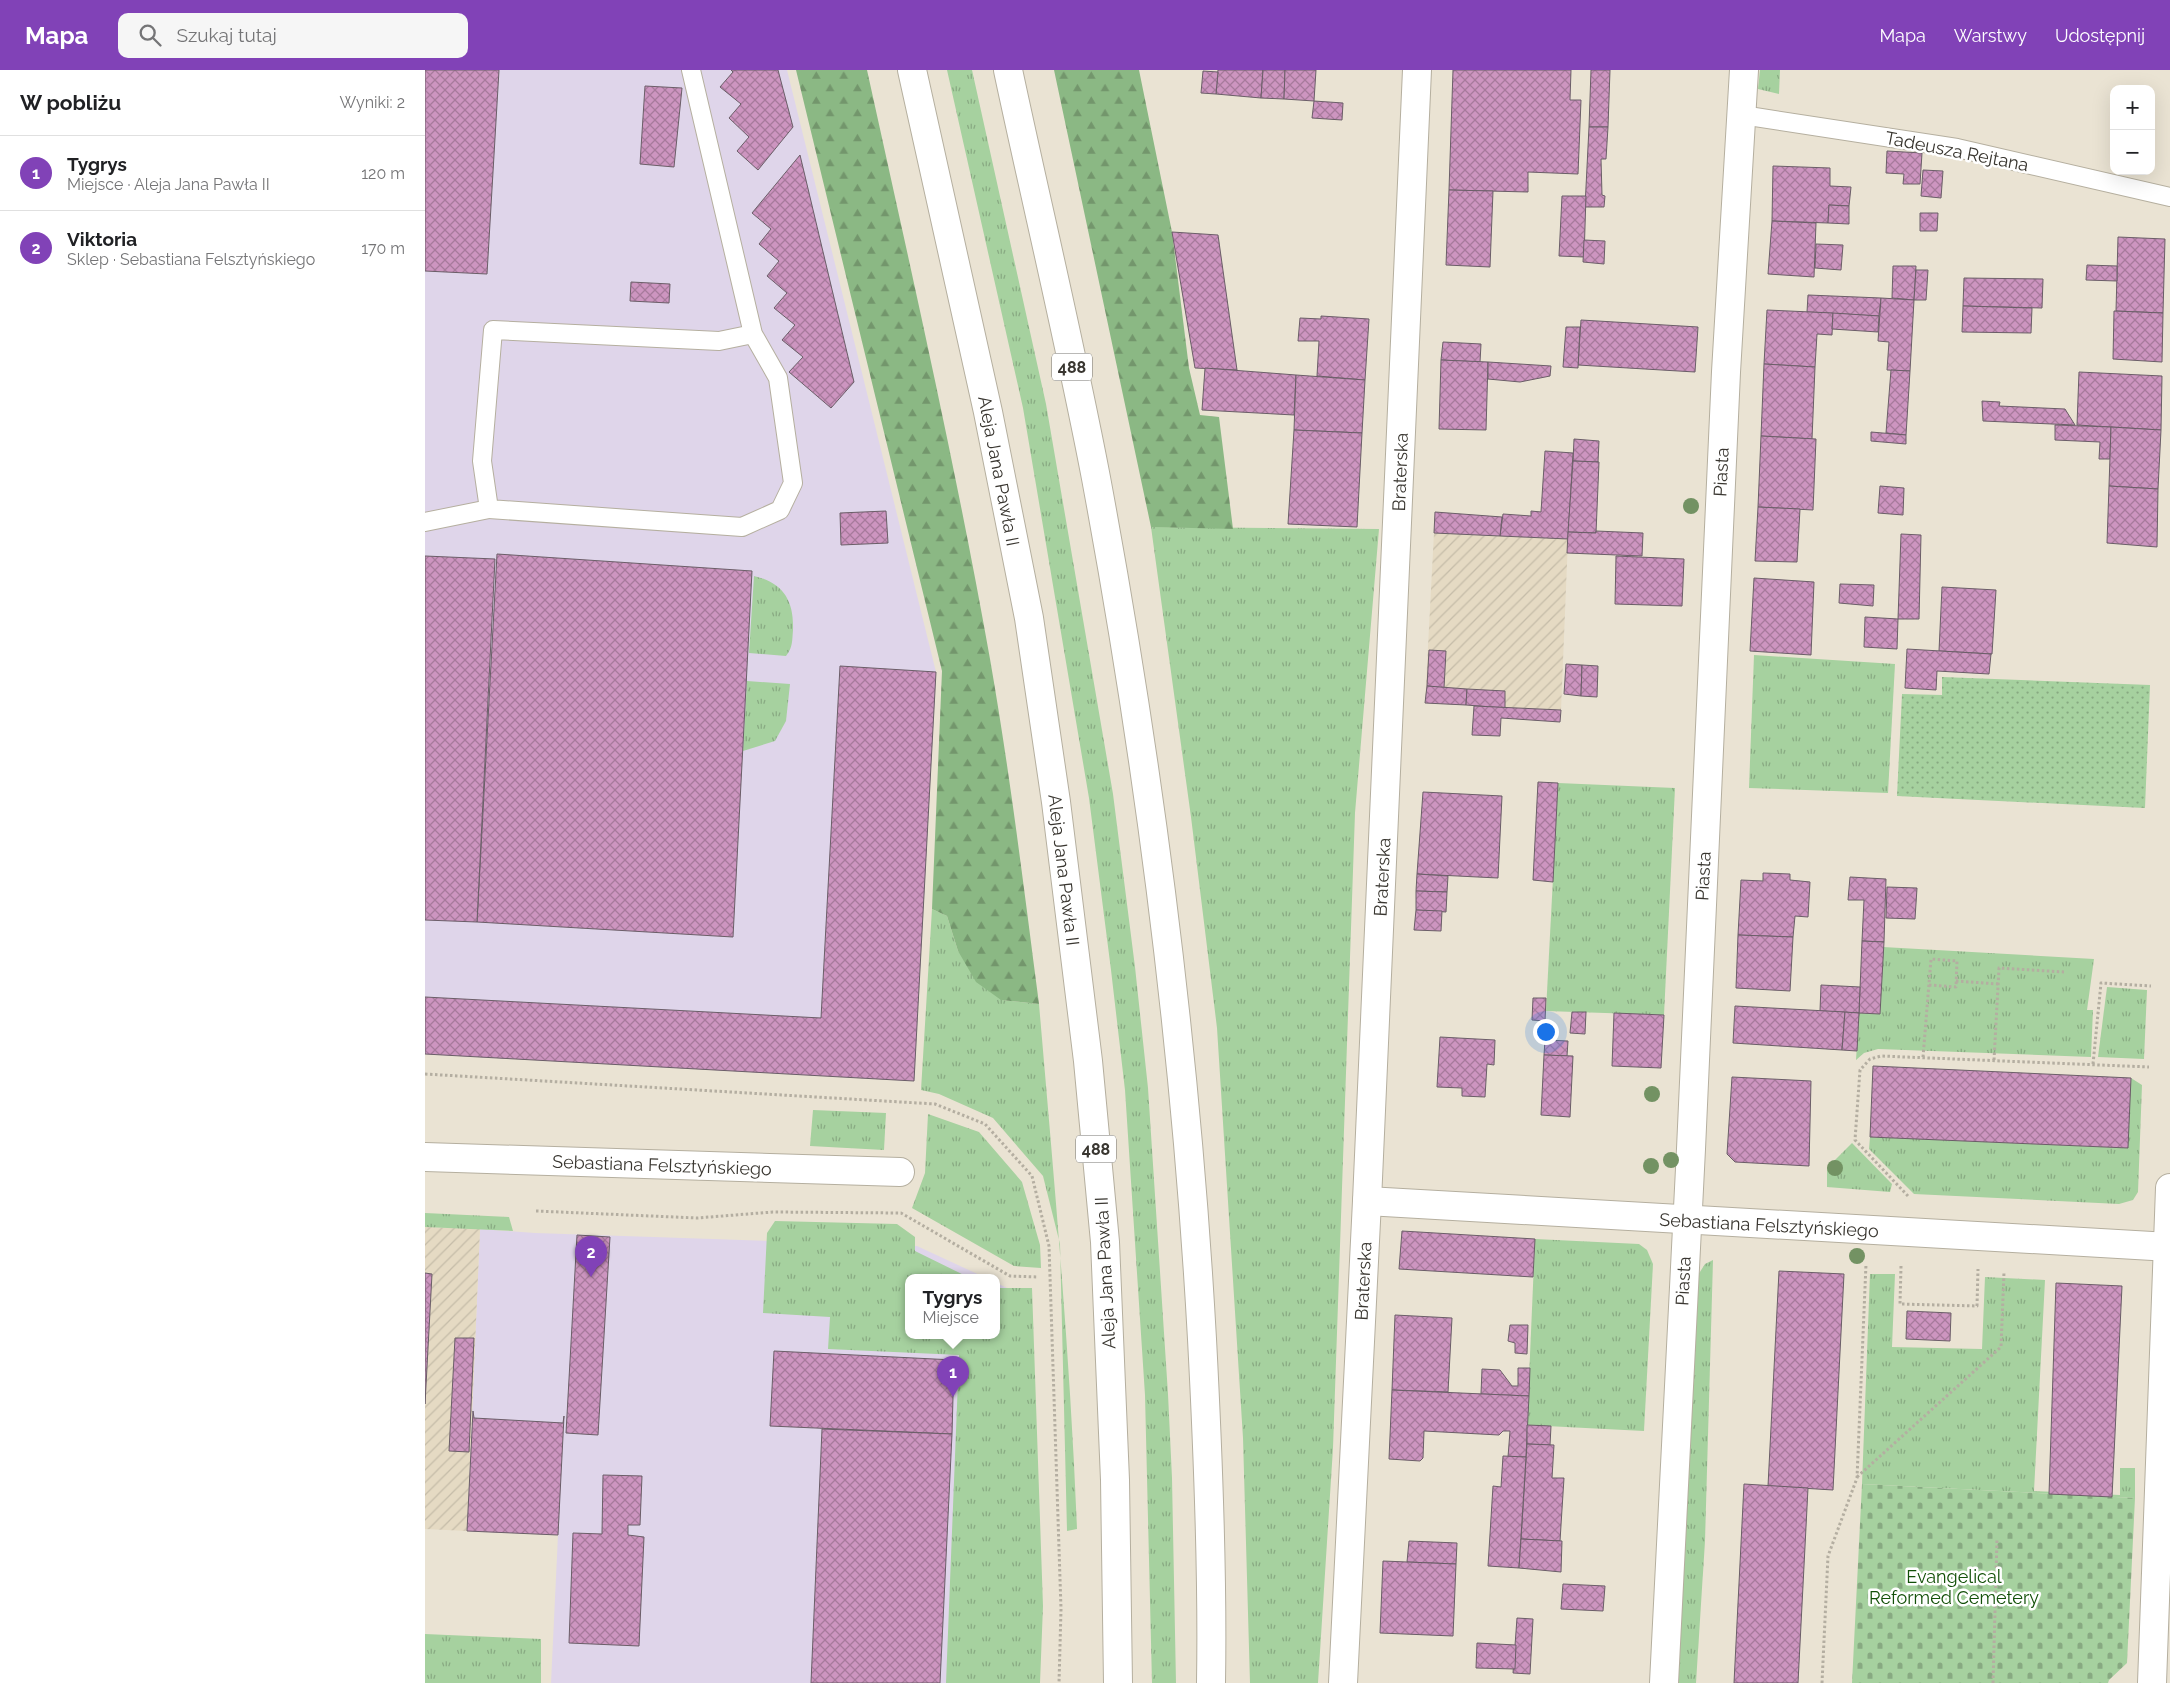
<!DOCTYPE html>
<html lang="pl">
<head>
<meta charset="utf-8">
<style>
  :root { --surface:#fff; --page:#f6f6f6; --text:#202124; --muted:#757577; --line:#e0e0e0; --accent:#8142b7 }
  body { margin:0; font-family:Raleway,sans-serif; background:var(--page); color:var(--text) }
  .controls { position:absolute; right:15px; top:15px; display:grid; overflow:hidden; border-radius:10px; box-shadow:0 5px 20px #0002 }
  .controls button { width:45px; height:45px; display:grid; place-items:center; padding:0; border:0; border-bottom:1px solid var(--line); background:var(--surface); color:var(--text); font:25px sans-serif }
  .you { position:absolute; left:1120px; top:961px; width:18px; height:18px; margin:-12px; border:4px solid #fff; border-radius:50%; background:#1a73e8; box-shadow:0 0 0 8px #1a73e833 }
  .badge { display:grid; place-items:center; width:32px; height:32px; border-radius:50%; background:var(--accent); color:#fff; font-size:16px; font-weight:700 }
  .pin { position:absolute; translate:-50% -41px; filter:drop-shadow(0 1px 2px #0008) }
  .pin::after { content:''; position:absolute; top:26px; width:18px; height:15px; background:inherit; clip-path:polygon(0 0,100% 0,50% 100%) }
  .popup { position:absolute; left:480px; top:1204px; width:95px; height:65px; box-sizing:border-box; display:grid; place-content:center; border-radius:10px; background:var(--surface); filter:drop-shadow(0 1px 4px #0005); font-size:16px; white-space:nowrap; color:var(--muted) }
  .popup b { font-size:19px; color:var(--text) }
  .popup::after { content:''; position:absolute; left:50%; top:100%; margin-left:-10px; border:10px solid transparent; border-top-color:var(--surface) }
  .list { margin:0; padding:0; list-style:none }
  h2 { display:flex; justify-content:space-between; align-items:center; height:65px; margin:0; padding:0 20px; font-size:21px }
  h2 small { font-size:16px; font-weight:400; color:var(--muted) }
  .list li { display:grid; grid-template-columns:32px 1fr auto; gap:15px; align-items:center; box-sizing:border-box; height:75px; padding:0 20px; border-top:1px solid var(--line) }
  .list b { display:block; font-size:19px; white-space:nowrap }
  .list p { margin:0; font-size:16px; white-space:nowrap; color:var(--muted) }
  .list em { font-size:16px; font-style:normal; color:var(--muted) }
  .icon { flex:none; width:28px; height:28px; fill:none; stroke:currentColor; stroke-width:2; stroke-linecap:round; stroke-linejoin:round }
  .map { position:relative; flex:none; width:1745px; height:1613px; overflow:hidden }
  header { display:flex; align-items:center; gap:30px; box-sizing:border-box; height:70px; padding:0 25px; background:var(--accent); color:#fff }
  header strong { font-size:24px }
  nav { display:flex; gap:28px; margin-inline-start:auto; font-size:18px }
  .search { width:350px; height:45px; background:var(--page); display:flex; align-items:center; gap:12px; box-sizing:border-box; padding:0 18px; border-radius:10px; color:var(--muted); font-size:19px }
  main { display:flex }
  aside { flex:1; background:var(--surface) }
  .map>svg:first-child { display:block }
</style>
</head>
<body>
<header>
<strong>Mapa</strong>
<div class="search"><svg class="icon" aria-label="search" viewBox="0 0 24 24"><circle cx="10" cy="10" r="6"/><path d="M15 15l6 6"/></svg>Szukaj tutaj</div>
<nav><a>Mapa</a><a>Warstwy</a><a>Udostępnij</a></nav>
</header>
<main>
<aside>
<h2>W pobliżu<small>Wyniki: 2</small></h2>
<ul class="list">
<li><span class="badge">1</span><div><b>Tygrys</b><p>Miejsce · Aleja Jana Pawła II</p></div><em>120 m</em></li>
<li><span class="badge">2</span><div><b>Viktoria</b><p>Sklep · Sebastiana Felsztyńskiego</p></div><em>170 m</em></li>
</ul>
</aside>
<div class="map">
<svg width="1745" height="1613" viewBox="0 0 1745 1613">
  <defs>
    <pattern id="industrial-furrows" width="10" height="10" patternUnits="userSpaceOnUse" patternTransform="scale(1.25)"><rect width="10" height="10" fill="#e5dac3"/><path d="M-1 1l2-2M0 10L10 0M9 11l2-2" fill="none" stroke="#c5bca8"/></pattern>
    <pattern id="grass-tufts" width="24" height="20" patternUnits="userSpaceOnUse" patternTransform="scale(1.25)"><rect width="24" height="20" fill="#a6d19f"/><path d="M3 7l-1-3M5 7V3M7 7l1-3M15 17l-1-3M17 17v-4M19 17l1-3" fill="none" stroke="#88aa82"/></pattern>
    <pattern id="forest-firs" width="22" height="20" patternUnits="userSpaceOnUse" patternTransform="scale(1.25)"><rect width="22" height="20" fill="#8bb884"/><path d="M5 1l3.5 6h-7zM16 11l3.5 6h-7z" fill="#73966c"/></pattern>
    <pattern id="cemetery-stones" width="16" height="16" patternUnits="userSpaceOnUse" patternTransform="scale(1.25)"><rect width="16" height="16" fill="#a6d19f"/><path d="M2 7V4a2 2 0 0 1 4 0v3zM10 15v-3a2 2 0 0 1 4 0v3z" fill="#88aa82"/></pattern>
    <pattern id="garden-dots" width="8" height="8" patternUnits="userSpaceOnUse" patternTransform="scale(1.25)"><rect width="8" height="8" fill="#a6d19f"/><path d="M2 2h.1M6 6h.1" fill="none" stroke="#88aa82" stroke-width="1.8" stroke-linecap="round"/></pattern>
    <pattern id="building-cross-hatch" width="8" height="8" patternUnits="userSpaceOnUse" patternTransform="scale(1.25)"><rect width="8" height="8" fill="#cd95c0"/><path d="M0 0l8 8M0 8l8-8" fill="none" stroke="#a77a9c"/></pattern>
  </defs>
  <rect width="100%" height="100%" fill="#eae3d3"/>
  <g fill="#dfd5ea">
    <polygon points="0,0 362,0 511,602 489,1011 0,984"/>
    <polygon points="55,1159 110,1163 492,1176 561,1208 484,1208 484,1266 572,1266 572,1213 586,1220 582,1613 126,1613 133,1465 42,1461"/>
  </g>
  <g fill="url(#industrial-furrows)">
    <polygon points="1009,463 1143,469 1136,640 1000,633"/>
    <polygon points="0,1157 55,1159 42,1461 0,1459"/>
  </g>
  <g fill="url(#grass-tufts)">
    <polygon points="522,0 547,0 621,334 688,724 710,897 723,1018 743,1324 747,1408 751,1613 727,1613 720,1325 700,1020 686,900 664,728 598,338"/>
    <polygon points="1335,0 1355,0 1354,24 1333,19"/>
    <polygon points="726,457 954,459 930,743 908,1378 893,1613 825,1613 818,1368 792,958 766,747"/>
    <path d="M 329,506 C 358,513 369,530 368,560 C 367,571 368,577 361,586 L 324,583 Z"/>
    <polygon points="1329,585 1470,594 1463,723 1324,718"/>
    <polygon points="322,611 365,614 361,651 350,671 318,681"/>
    <polygon points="1133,713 1250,718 1239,945 1121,941"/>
    <path d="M 507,839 L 522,846 L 533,881 L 577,930 L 614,934 C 629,1109 645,1283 652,1459 L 642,1461 L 635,1174 L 618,1106 L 568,1048 L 514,1024 L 496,1020 Z"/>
    <polygon points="1458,877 1669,889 1662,940 1668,940 1666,987 1453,979 1439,983 1431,990 1434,943 1455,944"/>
    <polygon points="1682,917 1722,920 1719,989 1673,987"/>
    <polygon points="1706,1008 1717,1015 1713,1122 1708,1130 1694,1134 1489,1124 1444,1079 1445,1067 1702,1078"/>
    <polygon points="388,1040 461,1043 459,1080 385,1076"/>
    <polygon points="503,1044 554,1062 597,1112 615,1175 616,1198 589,1196 487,1138 500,1103"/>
    <polygon points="1427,1073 1467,1114 1465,1122 1402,1117 1402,1098"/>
    <polygon points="0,1143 84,1147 88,1161 0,1157"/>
    <polygon points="350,1151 472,1154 490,1167 490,1181 545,1208 484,1208 484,1266 572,1266 572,1218 607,1218 618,1536 615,1613 521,1613 534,1285 403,1279 405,1247 338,1243 342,1163"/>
    <polygon points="1110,1169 1214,1174 1222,1180 1228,1194 1219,1361 1102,1355"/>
    <polygon points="1288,1190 1280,1471 1271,1613 1250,1613 1273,1205 1280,1194"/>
    <polygon points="1445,1204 1470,1204 1467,1277 1557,1279 1560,1207 1620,1210 1609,1421 1695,1425 1695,1398 1710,1398 1710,1428 1437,1414"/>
    <polygon points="0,1564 116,1569 116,1613 0,1613"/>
  </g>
  <g fill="url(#forest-firs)">
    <path d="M 371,0 L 442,0 C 485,196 530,392 565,589 C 585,703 599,819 614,934 L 576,930 L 551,912 L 533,881 L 522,846 L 507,839 L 517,601 Z"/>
    <polygon points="629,0 714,0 747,162 764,298 775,345 794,347 808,459 726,457"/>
  </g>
  <polygon fill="url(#cemetery-stones)" points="1437,1414 1710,1428 1702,1593 1684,1610 1683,1613 1427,1613"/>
  <polygon fill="url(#garden-dots)" points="1517,607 1725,615 1720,738 1472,726 1477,624 1517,625"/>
  <g fill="url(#building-cross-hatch)" stroke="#6b5e68">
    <polygon points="0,0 74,0 62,204 0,201"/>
    <polygon points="306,0 353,0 368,57 333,100 312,81 324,67 304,48 316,34 295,17 308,2"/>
    <polygon points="793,0 838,0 836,28 791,24"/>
    <polygon points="838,0 860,0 859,29 836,28"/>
    <polygon points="860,0 891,0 889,31 859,29"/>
    <polygon points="1028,0 1146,0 1145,30 1156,30 1153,104 1103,102 1103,122 1024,120"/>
    <polygon points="1166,0 1185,0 1183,57 1164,57"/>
    <polygon points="778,1 793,2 791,24 776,23"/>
    <polygon points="220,16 257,18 249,97 215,94"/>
    <polygon points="889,31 918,33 917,50 887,48"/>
    <polygon points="1164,57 1183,57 1181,89 1176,89 1177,125 1180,126 1179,137 1160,137"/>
    <polygon points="1462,81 1497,83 1495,114 1478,114 1479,104 1461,103"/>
    <polygon points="375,85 429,312 406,338 364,302 378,287 357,270 370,255 349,238 362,223 342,206 354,191 334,174 346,159 327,143"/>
    <polygon points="1348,96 1405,98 1405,116 1426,117 1424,136 1404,135 1403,153 1347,151"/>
    <polygon points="1498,100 1518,101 1516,128 1496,126"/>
    <polygon points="1024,120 1068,121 1065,197 1021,195"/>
    <polygon points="1137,126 1161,126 1159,187 1134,186"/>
    <polygon points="1404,135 1424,136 1424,154 1403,153"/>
    <polygon points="1495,143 1513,143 1512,161 1495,161"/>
    <polygon points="1347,151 1391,153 1389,207 1343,204"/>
    <polygon points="747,162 793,165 812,300 770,298"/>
    <polygon points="1693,167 1740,169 1738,243 1691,241"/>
    <polygon points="1159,170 1180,171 1179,194 1158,192"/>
    <polygon points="1391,174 1418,175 1416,200 1390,198"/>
    <polygon points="1662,195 1692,196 1692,211 1661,210"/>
    <polygon points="1468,196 1491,196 1489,230 1467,228"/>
    <polygon points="1491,200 1503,200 1501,230 1489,230"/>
    <polygon points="1539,208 1618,209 1617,238 1538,236"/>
    <polygon points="206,212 245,214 244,233 205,231"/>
    <polygon points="1383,225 1456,228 1454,246 1382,242"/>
    <polygon points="1456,228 1489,230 1485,301 1462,300 1464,272 1453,271"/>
    <polygon points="1538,236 1607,238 1606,263 1537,262"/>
    <polygon points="1342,240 1408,243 1407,265 1392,264 1390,297 1339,294"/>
    <polygon points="1689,241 1738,243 1737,292 1688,289"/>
    <polygon points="1408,243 1454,246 1453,262 1407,259"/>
    <polygon points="896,246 944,249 940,310 892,306 894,271 873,271 875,248 896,249"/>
    <polygon points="1156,250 1273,257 1270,302 1153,295"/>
    <polygon points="1141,257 1155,257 1153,298 1138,297"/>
    <polygon points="1018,272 1056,274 1055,292 1016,290"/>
    <polygon points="1016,290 1063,292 1061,360 1014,359"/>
    <polygon points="1063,292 1126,296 1125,306 1095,312 1063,309"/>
    <polygon points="1339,294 1390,297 1387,369 1336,366"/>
    <polygon points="780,298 871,305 869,345 777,340"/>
    <polygon points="1466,300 1485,301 1481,365 1461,363"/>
    <polygon points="1654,302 1737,306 1736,360 1652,355"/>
    <polygon points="871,305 940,310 937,363 869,360"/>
    <polygon points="1557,331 1575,332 1574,336 1640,339 1650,355 1558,351"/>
    <polygon points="1630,355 1686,357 1685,389 1674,389 1675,372 1630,370"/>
    <polygon points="1686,357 1736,360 1733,419 1684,416"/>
    <polygon points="869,360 937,363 932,457 863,454"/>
    <polygon points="1446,362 1481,365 1481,374 1446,371"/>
    <polygon points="1336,366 1391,369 1388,440 1333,437"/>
    <polygon points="1149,369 1174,371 1173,392 1148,391"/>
    <polygon points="1120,381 1148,383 1143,469 1075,466 1078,444 1106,446 1106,441 1116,442"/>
    <polygon points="1148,391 1174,392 1171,463 1143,462"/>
    <polygon points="1455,416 1479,418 1478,445 1453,443"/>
    <polygon points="1684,416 1733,419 1732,477 1682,473"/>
    <polygon points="1333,437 1375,439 1372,492 1330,491"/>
    <polygon points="461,441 463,473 416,475 415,443"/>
    <polygon points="1010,442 1077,447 1075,466 1009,463"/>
    <polygon points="1171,461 1218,463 1217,486 1142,483 1143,462 1171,463"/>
    <polygon points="1476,464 1496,465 1494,549 1473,549"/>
    <polygon points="72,484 327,501 308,867 52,852"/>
    <polygon points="0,486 70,489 52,852 0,850"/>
    <polygon points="1191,486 1259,489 1257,536 1190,534"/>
    <polygon points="1329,508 1389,512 1386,585 1325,581"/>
    <polygon points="1415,514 1449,515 1448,536 1414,533"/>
    <polygon points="1517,517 1571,520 1567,584 1514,581"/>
    <polygon points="1440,547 1473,549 1472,579 1439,577"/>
    <polygon points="1482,579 1566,584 1564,604 1512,601 1511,620 1480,618"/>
    <polygon points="1004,580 1021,581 1019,618 1002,616"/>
    <polygon points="1141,594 1157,595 1156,626 1139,624"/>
    <polygon points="1157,595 1173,596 1172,627 1156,626"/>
    <polygon points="415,596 511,602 489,1011 0,984 0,927 396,948"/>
    <polygon points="1002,616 1042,619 1041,635 1000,633"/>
    <polygon points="1042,619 1080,621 1080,638 1041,635"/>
    <polygon points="1049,636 1136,640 1135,652 1076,648 1075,666 1047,665"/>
    <polygon points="1113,712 1133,713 1128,812 1108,810"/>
    <polygon points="998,722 1077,726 1073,808 992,804"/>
    <polygon points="1338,803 1365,804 1365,810 1385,812 1383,847 1370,846 1368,867 1313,865 1316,810 1338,811"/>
    <polygon points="992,804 1023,806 1022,822 991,821"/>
    <polygon points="1425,807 1461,809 1459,872 1437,871 1439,830 1423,830"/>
    <polygon points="1462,817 1492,818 1490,849 1461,848"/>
    <polygon points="991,821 1022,822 1021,842 991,840"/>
    <polygon points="991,840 1017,841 1016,861 989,860"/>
    <polygon points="1313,865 1368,867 1365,921 1311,918"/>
    <polygon points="1437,871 1459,872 1455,944 1434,943"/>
    <polygon points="1396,915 1435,917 1434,943 1395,941"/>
    <polygon points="1108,928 1121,928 1120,951 1107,950"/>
    <polygon points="1310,936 1420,942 1417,980 1308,973"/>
    <polygon points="1147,942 1161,942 1160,964 1145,963"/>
    <polygon points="1420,942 1434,943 1432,981 1417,980"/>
    <polygon points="1189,943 1239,945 1236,998 1187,996"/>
    <polygon points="1015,967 1070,970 1069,995 1062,994 1060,1027 1037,1026 1037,1018 1012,1017"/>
    <polygon points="1120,970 1143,971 1142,986 1119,985"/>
    <polygon points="1119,985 1148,986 1145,1047 1116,1045"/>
    <polygon points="1448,996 1706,1008 1703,1078 1445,1067"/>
    <polygon points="1307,1007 1386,1011 1384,1096 1310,1092 1302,1084"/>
    <polygon points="977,1161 1110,1169 1108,1207 974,1199"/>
    <polygon points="152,1165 185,1167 173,1365 141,1363"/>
    <polygon points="1354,1201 1419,1204 1408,1420 1343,1416"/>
    <polygon points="0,1203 7,1204 0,1334"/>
    <polygon points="1631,1213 1697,1216 1687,1427 1624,1424"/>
    <polygon points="1482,1241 1526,1243 1525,1271 1481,1269"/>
    <polygon points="970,1245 1027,1248 1023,1322 967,1320"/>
    <polygon points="1085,1255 1103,1255 1102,1284 1090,1283 1090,1273 1083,1271"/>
    <polygon points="30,1268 49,1268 44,1382 24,1381"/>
    <polygon points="349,1281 529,1290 527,1364 345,1356"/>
    <polygon points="1093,1298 1105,1298 1104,1326 1056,1324 1057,1299 1075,1300 1087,1316 1093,1316"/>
    <polygon points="967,1320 1104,1326 1101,1387 1083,1387 1085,1361 1078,1361 1074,1365 999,1361 998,1388 995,1391 964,1389"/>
    <polygon points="48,1341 49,1348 138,1353 139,1346 133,1465 42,1461"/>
    <polygon points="1102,1355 1126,1356 1125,1375 1102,1374"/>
    <polygon points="397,1359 527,1364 515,1613 386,1613"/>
    <polygon points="1102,1374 1129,1375 1127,1408 1139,1408 1135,1471 1096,1469"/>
    <polygon points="1078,1386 1101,1387 1094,1498 1063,1496 1068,1416 1076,1417"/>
    <polygon points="178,1405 217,1406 215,1455 203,1455 203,1465 219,1467 214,1576 144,1573 148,1463 177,1464"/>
    <polygon points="1319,1414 1383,1418 1373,1613 1309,1613"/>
    <polygon points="1096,1469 1137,1471 1136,1502 1094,1498"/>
    <polygon points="984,1471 1032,1473 1031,1494 982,1492"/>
    <polygon points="958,1491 1031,1494 1028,1566 955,1563"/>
    <polygon points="1138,1514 1180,1516 1178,1541 1136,1539"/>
    <polygon points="1092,1548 1108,1549 1105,1604 1088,1603"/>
    <polygon points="1052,1573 1091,1575 1090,1599 1051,1598"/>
  </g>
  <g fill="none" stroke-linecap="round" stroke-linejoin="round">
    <g stroke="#b5af9f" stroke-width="20">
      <g id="lane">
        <polyline points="266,0 328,264 353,308 368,413 355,440 317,457 64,439 57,391 68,260 294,271 328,264"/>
        <polyline points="1317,45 1532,78 1745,127"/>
        <polyline points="0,452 64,439"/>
      </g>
    </g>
    <g stroke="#b5af9f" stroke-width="30">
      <g id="street">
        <polyline points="0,1087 475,1102"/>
        <polyline points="942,1131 1745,1177"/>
        <polyline points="918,1613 942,1131 992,0"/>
        <polyline points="1239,1613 1266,1079 1301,302 1319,0"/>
        <polyline points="1727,1613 1745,1118"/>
      </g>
    </g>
    <g stroke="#b5af9f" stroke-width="30">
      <g id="primary">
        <polyline points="487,0 563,342 604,548 631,732 663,991 680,1172 690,1410 693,1613"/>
        <path d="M 583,0 C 612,136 645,272 671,408 C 724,693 761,980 777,1269 C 783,1383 788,1499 786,1613"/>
      </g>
    </g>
    <g stroke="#b4aea1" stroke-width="3" stroke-dasharray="2.5 2.5" stroke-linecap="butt">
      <polyline points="1531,911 1573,914"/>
      <polyline points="1498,987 1506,889 1532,891 1531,917 1504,915"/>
      <polyline points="1569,990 1574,898 1639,902"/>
      <polyline points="1668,994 1676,913 1726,916"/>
      <polyline points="0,1004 510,1034 560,1054 607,1106 624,1176 636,1539 634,1613"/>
      <polyline points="1483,1126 1430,1070 1435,1000 1445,989 1456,986 1724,997"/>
      <polyline points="111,1141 272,1148 348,1142 476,1143 585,1206 613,1207"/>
      <polyline points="1476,1196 1475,1234 1552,1236 1553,1199"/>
      <polyline points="1432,1407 1576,1277 1579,1202"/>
      <polyline points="1397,1613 1403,1486 1432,1408 1441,1194"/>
      <polyline points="1568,1613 1572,1469"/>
    </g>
    <use href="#lane" stroke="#fff" stroke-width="18"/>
    <use href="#street" stroke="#fff" stroke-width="28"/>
    <use href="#primary" stroke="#fff" stroke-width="28"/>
  </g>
  <g fill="#739263">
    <circle cx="1266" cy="436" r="8"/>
    <circle cx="1227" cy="1024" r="8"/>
    <circle cx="1246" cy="1090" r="8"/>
    <circle cx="1226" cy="1096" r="8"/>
    <circle cx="1410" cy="1098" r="8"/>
    <circle cx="1432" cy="1186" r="8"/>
  </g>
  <g text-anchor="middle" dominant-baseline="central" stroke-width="5" stroke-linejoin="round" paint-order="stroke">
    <g fill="#fff" stroke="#74726e" stroke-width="1">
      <rect x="627" y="283.5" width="40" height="27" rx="4"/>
      <rect x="651" y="1065.5" width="40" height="27" rx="4"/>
    </g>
    <g font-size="16" font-weight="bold" fill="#393630">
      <text x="647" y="297">488</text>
      <text x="671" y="1079">488</text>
    </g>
    <g font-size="18" fill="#393630" stroke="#fff">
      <text transform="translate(1532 81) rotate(11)">Tadeusza Rejtana</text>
      <text transform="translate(574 401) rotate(79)">Aleja Jana Pawła II</text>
      <text transform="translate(975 402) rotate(-88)">Braterska</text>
      <text transform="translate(1296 402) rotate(-87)">Piasta</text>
      <text transform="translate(639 800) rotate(83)">Aleja Jana Pawła II</text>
      <text transform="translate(1278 806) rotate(-87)">Piasta</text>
      <text transform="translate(957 807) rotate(-87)">Braterska</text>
      <text transform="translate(237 1095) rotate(2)">Sebastiana Felsztyńskiego</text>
      <text transform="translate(1344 1155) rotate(3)">Sebastiana Felsztyńskiego</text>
      <text transform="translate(680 1203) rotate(-93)">Aleja Jana Pawła II</text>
      <text transform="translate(938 1211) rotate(-87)">Braterska</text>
      <text transform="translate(1258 1211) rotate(-87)">Piasta</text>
    </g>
    <g font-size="18" fill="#125008" stroke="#fff">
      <text x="1529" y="1506">Evangelical<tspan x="1529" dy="21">Reformed Cemetery</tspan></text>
    </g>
  </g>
</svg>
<div class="controls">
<button>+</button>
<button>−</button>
</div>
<div class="you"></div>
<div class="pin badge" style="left:528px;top:1327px">1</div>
<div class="popup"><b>Tygrys</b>Miejsce</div>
<div class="pin badge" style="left:166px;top:1207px">2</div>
</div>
</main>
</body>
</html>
